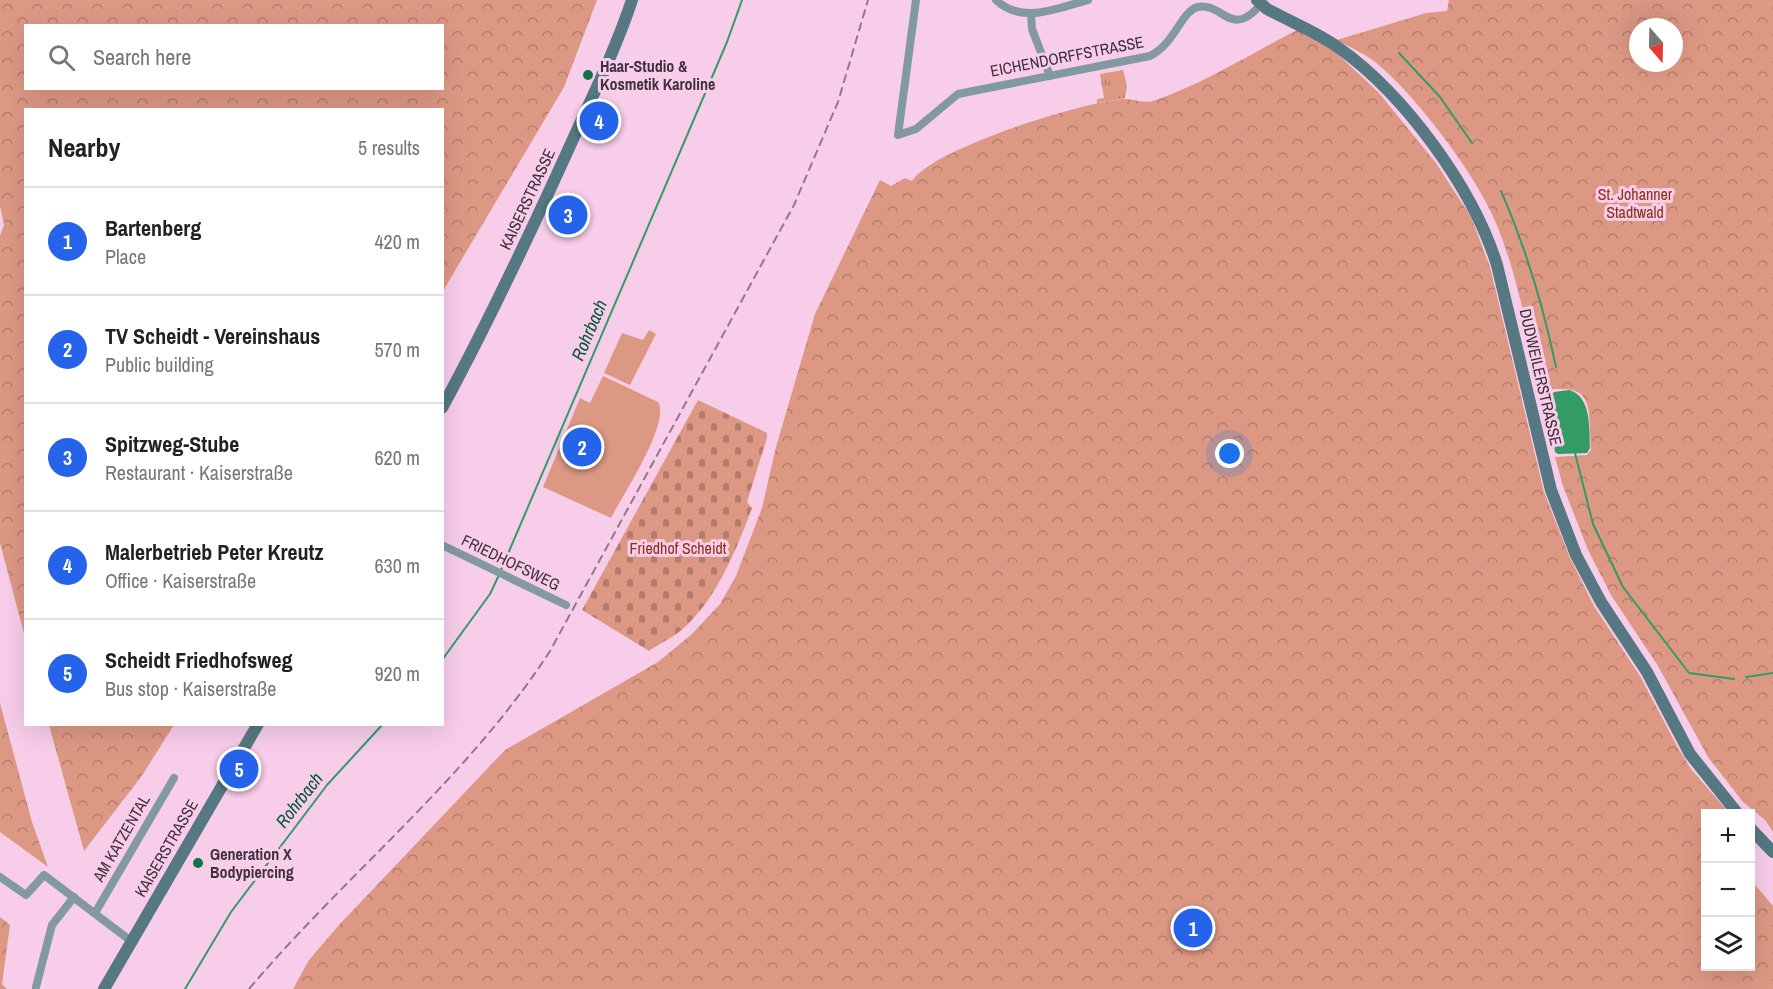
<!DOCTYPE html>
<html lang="en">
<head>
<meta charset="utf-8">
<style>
  :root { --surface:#fff; --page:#f6f6f6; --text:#222; --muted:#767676; --line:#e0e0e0; --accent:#2563eb }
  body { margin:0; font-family:"Archivo Narrow",sans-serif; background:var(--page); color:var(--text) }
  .controls { position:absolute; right:18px; bottom:18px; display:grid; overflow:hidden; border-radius:0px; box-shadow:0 6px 24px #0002 }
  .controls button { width:54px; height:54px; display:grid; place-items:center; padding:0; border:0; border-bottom:2px solid var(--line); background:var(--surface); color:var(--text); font:30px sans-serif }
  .compass { position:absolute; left:1629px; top:18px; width:54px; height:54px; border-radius:50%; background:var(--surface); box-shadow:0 6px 24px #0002; rotate:160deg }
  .you { position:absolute; left:1230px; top:454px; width:21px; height:21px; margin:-15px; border:4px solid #fff; border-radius:50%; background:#1a73e8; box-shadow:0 0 0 9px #1a73e833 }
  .badge { display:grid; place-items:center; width:39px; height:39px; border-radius:50%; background:var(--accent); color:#fff; font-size:20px; font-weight:700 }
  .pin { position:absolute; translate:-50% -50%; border:3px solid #fff; box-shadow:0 2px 6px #0006 }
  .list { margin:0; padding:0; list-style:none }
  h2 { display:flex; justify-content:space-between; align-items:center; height:78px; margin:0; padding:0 24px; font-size:26px }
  h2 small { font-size:20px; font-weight:400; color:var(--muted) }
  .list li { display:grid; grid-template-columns:39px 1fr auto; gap:18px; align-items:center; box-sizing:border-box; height:108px; padding:0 24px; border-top:2px solid var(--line) }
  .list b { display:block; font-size:22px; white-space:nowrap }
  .list p { margin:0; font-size:20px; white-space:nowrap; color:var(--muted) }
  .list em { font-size:20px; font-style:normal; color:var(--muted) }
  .icon { flex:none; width:33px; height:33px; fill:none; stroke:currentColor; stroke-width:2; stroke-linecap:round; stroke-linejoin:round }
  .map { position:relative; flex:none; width:1773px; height:989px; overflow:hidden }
  .search { position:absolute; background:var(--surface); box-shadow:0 6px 24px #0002; left:24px; top:24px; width:420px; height:66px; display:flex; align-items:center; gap:15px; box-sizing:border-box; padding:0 21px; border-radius:0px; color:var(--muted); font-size:22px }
  .panel { position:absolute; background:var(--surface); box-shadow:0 6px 24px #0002; left:24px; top:108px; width:420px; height:618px; border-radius:0px }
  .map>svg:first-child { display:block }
</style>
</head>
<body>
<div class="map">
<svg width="1773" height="989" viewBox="0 0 1773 989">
  <defs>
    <pattern id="forest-crowns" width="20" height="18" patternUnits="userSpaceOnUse" patternTransform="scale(1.5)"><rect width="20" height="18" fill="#dd9884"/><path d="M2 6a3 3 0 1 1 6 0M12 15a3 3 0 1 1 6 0" fill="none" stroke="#b57c6d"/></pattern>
    <pattern id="cemetery-stones" width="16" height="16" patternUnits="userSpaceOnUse" patternTransform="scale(1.5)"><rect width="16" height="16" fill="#dd9884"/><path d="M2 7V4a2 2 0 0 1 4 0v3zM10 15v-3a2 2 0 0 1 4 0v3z" fill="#b57c6d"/></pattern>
    <pattern id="park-tufts" width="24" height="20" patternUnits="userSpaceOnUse" patternTransform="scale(1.5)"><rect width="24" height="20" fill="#dd9884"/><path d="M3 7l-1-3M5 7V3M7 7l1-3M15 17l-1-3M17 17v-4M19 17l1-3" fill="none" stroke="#b57c6d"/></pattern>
  </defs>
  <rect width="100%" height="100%" fill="#f7cdea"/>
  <g fill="url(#forest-crowns)" fill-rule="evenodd">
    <path d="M 0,0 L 597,0 L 564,87 L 443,291 L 442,110 L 26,110 L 25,637 L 0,543 L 0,236 L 4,225 L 0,206 ZM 26,26 L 442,26 L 442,88 L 26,88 Z"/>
    <path d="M 1449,0 L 1773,0 L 1773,832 L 1765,820 L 1743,802 L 1708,757 L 1658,666 L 1611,595 L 1588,550 L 1563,486 L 1555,457 L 1587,455 L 1591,450 C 1588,405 1596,382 1541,391 C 1528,335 1518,276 1496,223 C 1476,175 1420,101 1380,66 C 1368,55 1351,48 1337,40 L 1426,13 L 1447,11 ZM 1638,27 L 1674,27 L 1674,63 L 1638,63 Z"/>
    <path d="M 1297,30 L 1329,46 L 1379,93 L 1436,163 L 1471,217 L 1490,267 L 1544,492 L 1570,558 L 1594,606 L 1640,676 L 1677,746 L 1691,769 L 1729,813 L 1706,814 L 1706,966 L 1750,966 L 1751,880 L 1773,906 L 1773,989 L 293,989 L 309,960 L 339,925 L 505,750 L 658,662 L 692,634 L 720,604 L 736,576 L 762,508 L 776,447 L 815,314 L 880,180 L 891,186 L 905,178 L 912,181 C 933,148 1081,103 1122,99 C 1133,98 1143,104 1153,101 C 1203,84 1250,54 1297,30 Z"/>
    <polygon points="0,703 32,822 48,867 0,832"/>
    <polygon points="49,725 174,725 141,777 84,851"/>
    <polygon points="0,917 10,925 2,984 7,989 0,989"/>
  </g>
  <path fill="url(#cemetery-stones)" d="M 698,400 L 767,433 L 767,438 L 747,502 L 752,508 C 736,550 718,596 686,626 C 675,637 658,644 649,651 L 582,610 Z"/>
  <polygon fill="url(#park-tufts)" points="1123,70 1127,86 1125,98 1097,103 1097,99 1104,98 1100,74"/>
  <g fill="#dd9884">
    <polygon points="649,330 656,334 630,385 604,373 622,333 643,340"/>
    <path d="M 603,376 L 658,402 C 671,423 622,496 611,518 L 543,487 L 580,398 L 590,403 Z"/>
  </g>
  <path fill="#329b66" d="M 1569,390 C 1592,396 1589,430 1590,448 L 1587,453 L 1558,454 L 1555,452 L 1548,400 L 1554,392 Z"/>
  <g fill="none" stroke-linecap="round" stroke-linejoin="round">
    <g stroke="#329b66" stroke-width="2">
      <polyline points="1399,53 1440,97 1472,143"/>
      <path d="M 1501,191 C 1526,248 1543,305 1556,367"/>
      <polyline points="1575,453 1593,524 1623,587 1689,673 1734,679"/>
      <polyline points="501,570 727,42 742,0"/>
      <polyline points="442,660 490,594 499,575"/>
      <polyline points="1746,677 1773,673"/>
      <polyline points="185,989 231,912 327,785 383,724"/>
    </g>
    <g stroke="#82999f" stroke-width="8">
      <path d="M 916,0 L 898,135 L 916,129 L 958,94 L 1150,56 C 1175,44 1181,11 1198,7 C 1223,2 1231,40 1261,4"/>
      <path d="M 996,0 C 1023,25 1056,8 1088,0"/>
      <polyline points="1031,15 1032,29 1050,76"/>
      <polyline points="442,545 566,605"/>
      <polyline points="0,877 26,895 44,875 131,941"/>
      <polyline points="95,913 174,778"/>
      <polyline points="36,987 52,925 74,897"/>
    </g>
    <g stroke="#567882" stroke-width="12">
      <path d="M 1257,0 L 1267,9 C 1291,22 1317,32 1339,48 C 1405,95 1473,188 1497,265 L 1551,490 L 1576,555 L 1601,602 L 1647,672 L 1690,754 L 1738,814"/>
      <path d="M 442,408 C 488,323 529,236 569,148 C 591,99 615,51 632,0"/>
      <polyline points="1750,828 1773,852"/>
      <polyline points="104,989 258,724"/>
    </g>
    <path stroke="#93778b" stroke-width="2" stroke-dasharray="9 4.5" stroke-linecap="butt" d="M 249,989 C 347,873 467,779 550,651 L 794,205 L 838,102 L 868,0"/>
  </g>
  <g fill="#127146" stroke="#f7cdea" stroke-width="2">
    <circle cx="588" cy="75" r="6"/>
    <circle cx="198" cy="863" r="6"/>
  </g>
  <g text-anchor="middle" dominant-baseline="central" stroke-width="6" stroke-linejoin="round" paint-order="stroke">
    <g font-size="16" fill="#40303c" stroke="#f7cdea">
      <text transform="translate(1067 56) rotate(-11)">EICHENDORFFSTRASSE</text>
      <text transform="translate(527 199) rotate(-65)">KAISERSTRASSE</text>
      <text transform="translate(1541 377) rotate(77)">DUDWEILERSTRASSE</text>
      <text transform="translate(511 562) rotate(26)">FRIEDHOFSWEG</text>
      <text transform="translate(121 838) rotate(-60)">AM KATZENTAL</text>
      <text transform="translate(166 848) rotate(-60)">KAISERSTRASSE</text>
    </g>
    <g font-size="16" font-weight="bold" fill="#40303c" stroke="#f7cdea" text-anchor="start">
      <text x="600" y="66">Haar-Studio &amp;<tspan x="600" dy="18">Kosmetik Karoline</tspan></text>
      <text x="210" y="854">Generation X<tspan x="210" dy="18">Bodypiercing</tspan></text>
    </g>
    <g font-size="16" fill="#883217" stroke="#f7cdea">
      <text x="1635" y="194">St. Johanner<tspan x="1635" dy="18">Stadtwald</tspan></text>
      <text x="678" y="548">Friedhof Scheidt</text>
    </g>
    <g font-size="18" font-style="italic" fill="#075835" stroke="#f7cdea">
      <text transform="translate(589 330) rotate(-67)">Rohrbach</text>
      <text transform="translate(299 800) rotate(-52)">Rohrbach</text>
    </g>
  </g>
</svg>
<div class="controls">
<button>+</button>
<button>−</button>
<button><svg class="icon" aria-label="layers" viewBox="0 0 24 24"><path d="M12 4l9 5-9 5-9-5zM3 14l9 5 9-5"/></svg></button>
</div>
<svg class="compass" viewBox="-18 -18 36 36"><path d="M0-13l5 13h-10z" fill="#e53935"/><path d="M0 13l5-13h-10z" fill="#767676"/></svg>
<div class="you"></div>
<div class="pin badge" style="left:1193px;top:928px">1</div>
<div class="pin badge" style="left:582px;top:447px">2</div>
<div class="pin badge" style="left:568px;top:215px">3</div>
<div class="pin badge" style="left:599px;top:121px">4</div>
<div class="pin badge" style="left:239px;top:769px">5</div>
<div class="search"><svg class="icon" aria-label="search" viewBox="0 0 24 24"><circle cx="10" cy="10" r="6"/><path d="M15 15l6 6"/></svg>Search here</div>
<section class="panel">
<h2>Nearby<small>5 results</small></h2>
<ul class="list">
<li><span class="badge">1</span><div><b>Bartenberg</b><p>Place</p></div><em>420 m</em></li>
<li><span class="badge">2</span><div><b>TV Scheidt - Vereinshaus</b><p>Public building</p></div><em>570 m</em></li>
<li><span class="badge">3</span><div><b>Spitzweg-Stube</b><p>Restaurant · Kaiserstraße</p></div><em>620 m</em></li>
<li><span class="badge">4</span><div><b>Malerbetrieb Peter Kreutz</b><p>Office · Kaiserstraße</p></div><em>630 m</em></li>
<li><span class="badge">5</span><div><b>Scheidt Friedhofsweg</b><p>Bus stop · Kaiserstraße</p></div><em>920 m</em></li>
</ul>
</section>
</div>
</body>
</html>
